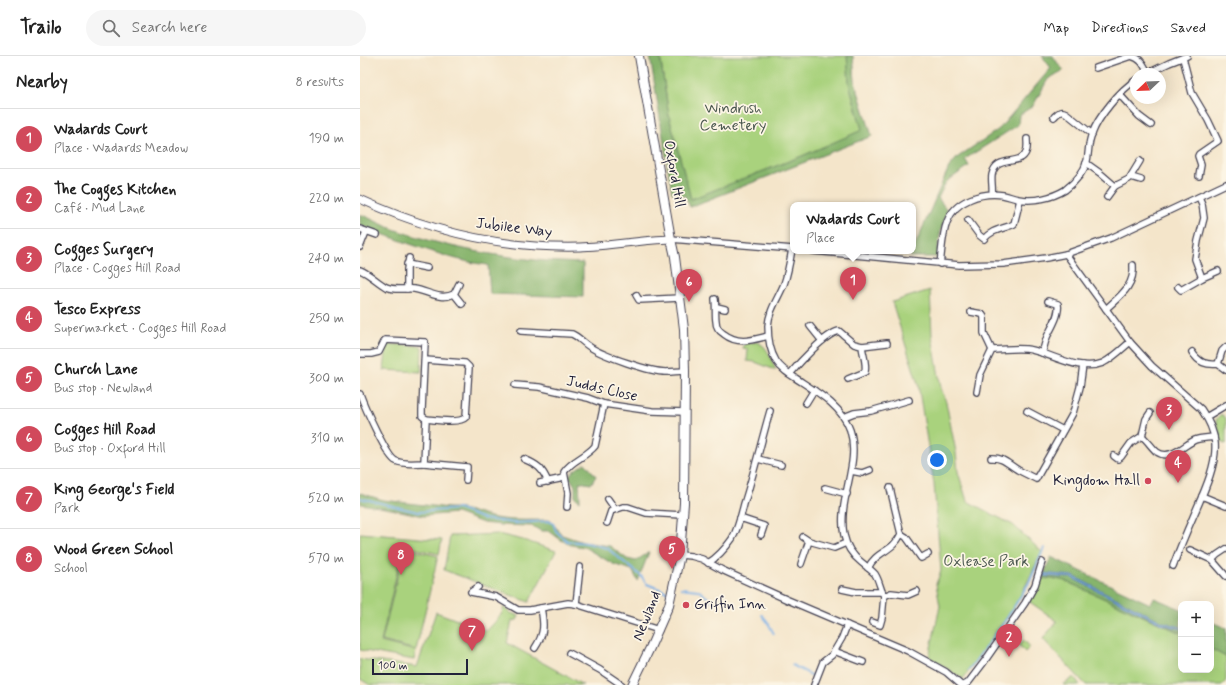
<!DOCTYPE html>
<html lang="en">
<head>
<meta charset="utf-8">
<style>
  :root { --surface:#fff; --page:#f6f6f6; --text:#222; --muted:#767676; --line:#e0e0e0; --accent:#d1495b }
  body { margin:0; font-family:Mynerve,sans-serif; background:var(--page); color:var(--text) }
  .controls { position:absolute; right:12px; bottom:12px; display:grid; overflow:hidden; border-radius:8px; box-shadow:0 4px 16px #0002 }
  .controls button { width:36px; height:36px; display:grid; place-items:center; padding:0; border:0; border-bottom:1px solid var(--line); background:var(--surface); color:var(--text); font:20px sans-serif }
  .compass { position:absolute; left:770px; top:12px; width:36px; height:36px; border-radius:50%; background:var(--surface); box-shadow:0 4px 16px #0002; rotate:247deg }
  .scale { position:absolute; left:12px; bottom:10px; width:96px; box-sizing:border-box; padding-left:4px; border:2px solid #22223b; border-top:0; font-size:11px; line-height:14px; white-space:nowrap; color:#22223b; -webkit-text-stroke:3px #fcf5e5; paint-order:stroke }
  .you { position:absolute; left:577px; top:404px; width:14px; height:14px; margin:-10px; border:3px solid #fff; border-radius:50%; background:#1a73e8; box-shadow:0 0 0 6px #1a73e833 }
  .badge { display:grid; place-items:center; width:26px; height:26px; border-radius:50%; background:var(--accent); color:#fff; font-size:13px; font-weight:700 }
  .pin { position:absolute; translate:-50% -33px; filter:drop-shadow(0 1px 2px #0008) }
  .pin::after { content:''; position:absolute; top:21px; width:14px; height:12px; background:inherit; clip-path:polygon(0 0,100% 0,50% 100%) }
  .popup { position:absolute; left:430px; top:146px; width:126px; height:52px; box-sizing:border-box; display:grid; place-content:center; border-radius:8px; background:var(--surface); filter:drop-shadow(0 1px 3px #0005); font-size:13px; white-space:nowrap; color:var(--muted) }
  .popup b { font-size:15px; color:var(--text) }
  .popup::after { content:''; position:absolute; left:50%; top:100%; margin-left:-8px; border:8px solid transparent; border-top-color:var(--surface) }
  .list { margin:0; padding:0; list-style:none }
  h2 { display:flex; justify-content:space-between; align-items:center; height:52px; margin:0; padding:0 16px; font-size:17px }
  h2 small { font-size:13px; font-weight:400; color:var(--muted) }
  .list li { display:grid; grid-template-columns:26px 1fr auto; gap:12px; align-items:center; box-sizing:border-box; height:60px; padding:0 16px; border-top:1px solid var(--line) }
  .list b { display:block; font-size:15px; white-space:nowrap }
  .list p { margin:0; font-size:13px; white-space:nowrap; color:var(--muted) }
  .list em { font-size:13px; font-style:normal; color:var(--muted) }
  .icon { flex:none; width:22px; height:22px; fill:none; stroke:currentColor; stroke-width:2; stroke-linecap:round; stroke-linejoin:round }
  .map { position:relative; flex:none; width:866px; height:629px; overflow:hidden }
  header { display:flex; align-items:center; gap:24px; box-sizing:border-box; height:56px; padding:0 20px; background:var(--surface); border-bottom:1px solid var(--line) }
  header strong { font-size:19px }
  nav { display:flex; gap:22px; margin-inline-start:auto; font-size:14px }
  .search { width:280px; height:36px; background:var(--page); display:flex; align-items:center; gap:10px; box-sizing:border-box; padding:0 14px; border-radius:22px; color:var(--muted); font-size:15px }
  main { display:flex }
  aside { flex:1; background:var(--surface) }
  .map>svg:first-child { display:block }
</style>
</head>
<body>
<header>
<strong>Trailo</strong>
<div class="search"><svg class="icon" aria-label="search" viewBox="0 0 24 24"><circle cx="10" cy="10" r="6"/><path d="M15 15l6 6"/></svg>Search here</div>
<nav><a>Map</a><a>Directions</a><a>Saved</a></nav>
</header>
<main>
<aside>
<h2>Nearby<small>8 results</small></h2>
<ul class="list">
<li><span class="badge">1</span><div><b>Wadards Court</b><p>Place · Wadards Meadow</p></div><em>190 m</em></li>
<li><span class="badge">2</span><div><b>The Cogges Kitchen</b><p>Café · Mud Lane</p></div><em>220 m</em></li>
<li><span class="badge">3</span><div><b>Cogges Surgery</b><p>Place · Cogges Hill Road</p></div><em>240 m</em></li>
<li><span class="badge">4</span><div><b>Tesco Express</b><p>Supermarket · Cogges Hill Road</p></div><em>250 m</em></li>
<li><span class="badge">5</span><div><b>Church Lane</b><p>Bus stop · Newland</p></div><em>300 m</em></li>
<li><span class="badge">6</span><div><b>Cogges Hill Road</b><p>Bus stop · Oxford Hill</p></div><em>310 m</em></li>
<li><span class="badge">7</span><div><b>King George's Field</b><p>Park</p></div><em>520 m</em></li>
<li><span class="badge">8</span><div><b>Wood Green School</b><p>School</p></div><em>570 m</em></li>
</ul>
</aside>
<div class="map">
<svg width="866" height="629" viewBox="0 0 866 629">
  <rect width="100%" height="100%" fill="#fcf5e5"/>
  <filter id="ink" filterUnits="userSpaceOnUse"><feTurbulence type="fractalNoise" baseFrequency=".025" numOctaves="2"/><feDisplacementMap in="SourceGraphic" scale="8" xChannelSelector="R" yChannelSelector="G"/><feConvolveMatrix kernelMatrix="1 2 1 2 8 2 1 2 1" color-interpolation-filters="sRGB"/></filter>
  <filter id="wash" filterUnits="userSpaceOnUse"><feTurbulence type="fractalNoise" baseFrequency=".012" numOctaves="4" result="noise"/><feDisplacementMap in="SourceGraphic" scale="16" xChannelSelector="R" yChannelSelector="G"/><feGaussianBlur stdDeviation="0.9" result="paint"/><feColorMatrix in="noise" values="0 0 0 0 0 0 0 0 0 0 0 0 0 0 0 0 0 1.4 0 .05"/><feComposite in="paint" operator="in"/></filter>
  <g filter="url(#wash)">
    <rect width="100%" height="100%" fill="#f4e5ca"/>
    <g fill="#a9d27d" stroke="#667a5c">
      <polygon points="300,0 493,0 495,26 509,72 442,100 331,144 309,60"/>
      <polygon points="570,234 572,280 581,332 586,346 596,396 598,416 607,445 653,469 682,496 657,547 603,623 569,601 580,550 576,528 581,515 574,428 558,328 532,246"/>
      <path d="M 396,286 C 408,289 410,302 415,312 L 415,314 L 395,306 L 387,305 L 388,293 L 383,292 L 384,288 Z"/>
      <polygon points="27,288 61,290 62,291 61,316 24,314"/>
      <polygon points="861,358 866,362 866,388 862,387 856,364"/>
      <polygon points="0,477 82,484 79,498 43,490 21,586 56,595 54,604 0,594"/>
      <polygon points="138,478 163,484 196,495 169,546 84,514 90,480"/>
      <polygon points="44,492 78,500 56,594 22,585"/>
      <polygon points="682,522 703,524 821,577 821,614 851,614 851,593 866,601 866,625 862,629 726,629 683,583 697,565 667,544"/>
      <path d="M 144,551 L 151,557 L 159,560 L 157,564 L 152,565 L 147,587 L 223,629 L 10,629 L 0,623 L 0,603 L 57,611 L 76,556 L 127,575 C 133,567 142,561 144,551 Z"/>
      <polygon points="664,584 670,591 665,596 659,589"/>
      <polygon points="714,621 720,629 703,629 704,628"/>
    </g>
    <g fill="#86b46c" stroke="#546b54">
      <polygon points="290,0 300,0 309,60 331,143 442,100 502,74 489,28 487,0 493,0 495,26 512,80 330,151 325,140 312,137"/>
      <polygon points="682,0 693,0 699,9 704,14 688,23 673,50 659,59 658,69 605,103 609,110 586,126 578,142 587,154 580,178 577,201 550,201 589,111 598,101 639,73 691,12"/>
      <path d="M 0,158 C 12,163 24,170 36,174 C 97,195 159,205 223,207 L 223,241 L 130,238 L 128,209 C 101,206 76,197 50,188 C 33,182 16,176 0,169 Z"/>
      <polygon points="225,407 236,420 231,428 219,426 220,445 215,441 215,430 209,420 213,415"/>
      <path d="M 0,437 L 23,444 L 89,452 C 106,451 123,461 141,463 C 157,465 174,464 190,464 L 202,479 L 223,486 L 250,490 L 267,503 L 276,505 L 289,496 L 278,525 L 272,514 L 253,508 L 224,491 L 211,489 L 201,484 L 189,475 L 181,475 L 172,470 L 140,469 L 123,467 L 96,457 L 64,460 L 31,453 L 1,448 Z"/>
      <polygon points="691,501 790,548 794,542 821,553 821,577 703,524 682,522"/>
      <polygon points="851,566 866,572 866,601 851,593"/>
    </g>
    <polygon fill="#78afe7" stroke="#4d6891" points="682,517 713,520 803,566 821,571 821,573 802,568 712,522 684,520 681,518"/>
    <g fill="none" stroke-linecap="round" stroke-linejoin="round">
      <g stroke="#78afe7" stroke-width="2">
        <polyline points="0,442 58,456 98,453 124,463 155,467 188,465 193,467 196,475 207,485 227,487 247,492 281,520 287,528 307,536"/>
        <polyline points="321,532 338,534 352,545"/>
        <polyline points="402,559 407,565 414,578"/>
        <polyline points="432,609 455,621"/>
        <polyline points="608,615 647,562 670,525 684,492"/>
      </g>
    </g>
  </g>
  <g filter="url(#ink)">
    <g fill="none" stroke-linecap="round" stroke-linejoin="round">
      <g stroke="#423f50" stroke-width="8">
        <g id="minor">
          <polyline points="823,2 832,37 848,64 858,85 839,98 838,100 841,109 839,120"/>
          <path d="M 736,12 L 771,0 C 781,2 784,9 788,17"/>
          <polyline points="786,18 809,7 827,0"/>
          <polyline points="760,39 779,60 791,69"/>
          <path d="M 694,61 C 698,57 700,54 706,57 L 732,78"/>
          <polyline points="726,107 740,117 755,130 769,123 780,105"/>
          <polyline points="771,121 781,124"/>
          <path d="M 632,138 C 633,132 631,125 632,119 C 636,98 660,111 666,96 C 668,92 667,87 667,83"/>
          <polyline points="747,141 755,130"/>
          <polyline points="839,141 842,148 844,162 838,185 835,203 842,222"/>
          <path d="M 608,164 L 619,179 L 624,183 C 632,173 644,173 654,168 L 660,144"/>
          <polyline points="0,173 17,179"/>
          <polyline points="311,183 433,193"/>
          <polyline points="0,191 6,176"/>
          <path d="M 432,193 C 430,205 428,217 424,228 C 418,243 409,254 408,270 C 408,282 410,295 416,305 C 421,313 429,318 437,323 C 457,336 482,350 490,374 C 501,408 477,444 484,479 C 486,489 492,499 501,506 C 506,510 511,514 515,518 C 520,526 520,533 524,540 L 531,537 L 548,539 L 557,535"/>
          <polyline points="453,195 599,209 643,208 686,202 706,198 751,182 866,128"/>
          <path d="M 706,198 L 770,286 L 792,310 L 841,353 C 848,363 854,375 855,387 C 857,410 842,440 833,461 C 826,477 819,494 813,510"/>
          <polyline points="47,208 67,212"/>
          <path d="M 580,208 C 582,194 582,179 587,166 C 595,144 622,136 643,139 C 648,140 653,142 658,143 C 673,146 692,142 705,134 C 714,127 724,116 727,105 C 729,96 728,86 732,78 C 738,61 760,34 776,24"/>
          <path d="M 0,214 C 10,218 17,226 26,231 C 35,235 45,232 54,233 C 68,235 80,245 94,238 L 102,248"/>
          <polyline points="818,231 821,234 842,222 858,215"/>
          <polyline points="47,233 47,213 49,202"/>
          <polyline points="94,238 99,228"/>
          <polyline points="276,239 279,244 320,242"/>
          <path d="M 355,243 C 356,251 355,258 356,265 C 356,270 359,275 364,278 C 378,289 392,284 408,280"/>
          <polyline points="357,251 365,253"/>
          <path d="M 746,253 C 760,240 775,230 773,209"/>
          <polyline points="611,256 622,258 624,261 624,277 632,294"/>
          <polyline points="450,270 462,285"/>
          <path d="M 161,275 L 212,278 C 219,281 223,287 230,291 C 244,300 290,316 306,316 C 313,316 318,315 325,315"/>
          <polyline points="502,290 527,287"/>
          <path d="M 832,296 C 839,307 846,309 858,308 L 866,314"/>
          <path d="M 682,297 C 684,292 685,286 687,281 C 691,272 700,259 698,248 L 688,245"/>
          <path d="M 0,298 L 11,298 L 19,296 L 25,284 L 65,286 L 62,354 L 62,360 L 66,363 L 64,407 C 55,407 44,409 36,405 C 27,402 4,349 0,338"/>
          <path d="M 65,304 L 105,307 L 109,311 L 106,361 C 100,368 76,364 66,363"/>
          <polyline points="858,308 862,295 866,291"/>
          <path d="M 430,318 C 439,307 465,278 479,275 L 494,288 L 502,290 C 503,300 507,307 505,316 L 488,323"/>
          <polyline points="155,329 179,331 228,342 244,348 292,355 325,356"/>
          <path d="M 617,336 L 620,319 L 632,294 C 645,294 659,291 672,294 C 694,299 720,316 743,307 C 753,302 762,293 770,286"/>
          <polyline points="446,347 454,334"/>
          <polyline points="667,355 703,374"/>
          <polyline points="484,361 494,357 511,355 549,344"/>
          <polyline points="846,361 866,349"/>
          <path d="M 782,380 C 788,385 792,392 797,396 C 810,405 824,389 835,384 C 840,382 848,382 854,381"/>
          <polyline points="754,400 758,403 761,401 771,387 782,380 786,363 790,357"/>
          <path d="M 631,402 C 643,401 648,408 658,414 C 664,417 670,420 676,423 L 713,357 L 720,331 L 723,309"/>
          <path d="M 164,403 C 178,409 182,412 188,426"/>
          <polyline points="398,403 421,409"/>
          <polyline points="64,407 107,411 106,424"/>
          <polyline points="491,415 502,417 510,414"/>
          <polyline points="180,427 204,422"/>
          <polyline points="465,432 487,438"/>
          <polyline points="842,440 866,450"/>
          <polyline points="248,443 255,453"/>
          <path d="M 207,451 L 208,437 L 204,416 C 212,404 226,401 235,390 L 244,348"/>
          <polyline points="380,462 404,470 401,479"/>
          <polyline points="247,467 251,455 263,451 268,451 286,457 322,459"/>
          <polyline points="541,478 546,481 561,502 568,498"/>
          <polyline points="443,481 449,485"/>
          <polyline points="830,494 852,504 866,520"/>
          <polyline points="320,499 331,500 342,503 362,514 428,544 548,595 586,616 601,629"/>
          <polyline points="852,504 857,499 866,493"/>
          <path d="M 348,507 C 358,501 365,493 372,483 C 378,473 381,460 384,448 C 394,417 401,386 410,355"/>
          <polyline points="441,508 449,485 474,492 486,487"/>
          <path d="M 508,512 C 516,495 533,496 541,478 L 530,432"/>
          <polyline points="118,531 111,536 136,541 158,554 170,554 208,547 216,548 299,574"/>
          <polyline points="482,533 496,536 522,536"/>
          <polyline points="216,548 220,511"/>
          <polyline points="512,566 520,569 522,562 524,540"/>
          <path d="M 175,592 C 185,577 184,568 181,552"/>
          <polyline points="474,595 503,606"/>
          <polyline points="209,597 240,614 262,629"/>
          <polyline points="454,629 463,606 472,599 482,582 487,569"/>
          <polyline points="604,629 608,627 624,606 665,547 675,529 682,506"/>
        </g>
      </g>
      <g stroke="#423f50" stroke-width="9">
        <path id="tertiary" d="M 0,143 C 69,175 144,193 220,191 C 250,190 280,184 311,183"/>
      </g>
      <g stroke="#423f50" stroke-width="10">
        <polyline id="secondary" points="272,629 290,592 309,549 320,499 324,447 325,315 324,273 315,201 311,183 279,0"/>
      </g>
      <use href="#minor" stroke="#fff" stroke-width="5.5"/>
      <use href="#tertiary" stroke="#fff" stroke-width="7"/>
      <use href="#secondary" stroke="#fff" stroke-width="8"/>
    </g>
  </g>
  <g fill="#d1495b" stroke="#fcf5e5" stroke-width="1.5">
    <circle cx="788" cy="425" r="4"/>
    <circle cx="326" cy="549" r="4"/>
  </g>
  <g text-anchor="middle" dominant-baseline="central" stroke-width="3.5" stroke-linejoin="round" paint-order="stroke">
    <g font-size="15" fill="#4a574f" stroke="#fcf5e5">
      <text x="373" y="53">Windrush<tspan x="373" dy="17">Cemetery</tspan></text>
      <text x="626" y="506">Oxlease Park</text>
    </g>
    <g font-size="15" fill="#22223b" stroke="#fcf5e5">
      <text transform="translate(314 118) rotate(80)">Oxford Hill</text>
      <text transform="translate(154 172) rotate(7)">Jubilee Way</text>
      <text transform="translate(242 333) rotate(13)">Judds Close</text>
      <text transform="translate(287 560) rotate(-68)">Newland</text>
    </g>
    <g font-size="15" fill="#22223b" stroke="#fcf5e5" text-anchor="end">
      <text x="780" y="425">Kingdom Hall</text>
      <text x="334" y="549" text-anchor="start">Griffin Inn</text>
    </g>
  </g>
</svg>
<div class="controls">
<button>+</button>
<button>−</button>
</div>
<svg class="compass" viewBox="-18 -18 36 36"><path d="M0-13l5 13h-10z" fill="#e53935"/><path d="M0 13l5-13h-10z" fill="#767676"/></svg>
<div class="scale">100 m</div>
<div class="you"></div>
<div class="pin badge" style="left:493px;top:244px">1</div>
<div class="popup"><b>Wadards Court</b>Place</div>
<div class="pin badge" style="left:649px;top:601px">2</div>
<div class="pin badge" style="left:809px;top:374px">3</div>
<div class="pin badge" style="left:818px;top:427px">4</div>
<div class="pin badge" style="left:312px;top:513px">5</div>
<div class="pin badge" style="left:329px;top:246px">6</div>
<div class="pin badge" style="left:112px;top:595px">7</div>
<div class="pin badge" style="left:41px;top:519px">8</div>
</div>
</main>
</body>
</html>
